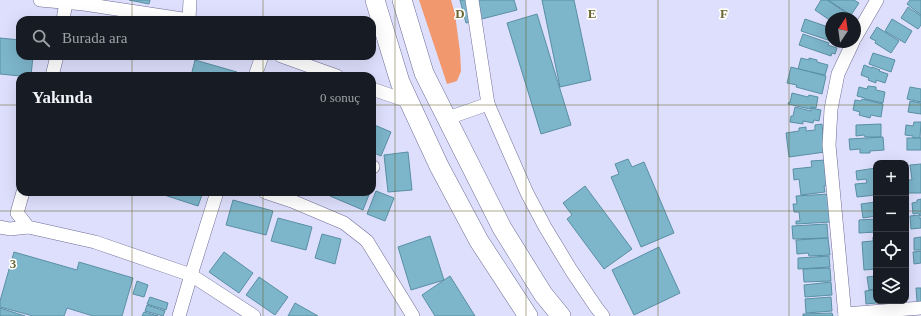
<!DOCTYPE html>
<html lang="tr">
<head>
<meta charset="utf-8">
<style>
  :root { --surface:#171b24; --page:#20242c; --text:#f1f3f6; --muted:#9ea1a6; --line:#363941 }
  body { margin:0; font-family:"Times New Roman",serif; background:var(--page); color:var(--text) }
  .controls { position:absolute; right:12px; bottom:12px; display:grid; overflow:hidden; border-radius:8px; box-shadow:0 4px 16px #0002 }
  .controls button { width:36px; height:36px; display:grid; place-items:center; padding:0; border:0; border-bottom:1px solid var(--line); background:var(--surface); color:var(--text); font:20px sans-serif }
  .compass { position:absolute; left:825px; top:12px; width:36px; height:36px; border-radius:50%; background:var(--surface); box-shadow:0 4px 16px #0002; rotate:13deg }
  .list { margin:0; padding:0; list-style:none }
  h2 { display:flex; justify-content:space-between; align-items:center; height:52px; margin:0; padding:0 16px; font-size:17px }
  h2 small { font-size:13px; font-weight:400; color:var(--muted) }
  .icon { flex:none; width:22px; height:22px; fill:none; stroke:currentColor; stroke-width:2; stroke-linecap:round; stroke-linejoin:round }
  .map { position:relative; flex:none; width:921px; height:316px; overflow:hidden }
  .search { position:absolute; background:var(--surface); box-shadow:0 4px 16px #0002; left:16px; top:16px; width:360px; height:44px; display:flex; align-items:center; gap:10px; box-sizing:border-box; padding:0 14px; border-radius:12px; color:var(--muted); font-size:15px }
  .panel { position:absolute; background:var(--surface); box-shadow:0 4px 16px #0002; left:16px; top:72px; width:360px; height:124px; border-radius:12px }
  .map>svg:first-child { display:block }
</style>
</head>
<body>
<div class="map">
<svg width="921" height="316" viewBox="0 0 921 316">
  <rect width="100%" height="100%" fill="#dedffc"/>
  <polygon fill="#f2986f" points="419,0 451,0 455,14 460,52 461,71 457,81 447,84"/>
  <g fill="#7db5cb" stroke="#598fa4">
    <polygon points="129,0 150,0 149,4"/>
    <polygon points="460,0 514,0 517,10 466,23"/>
    <polygon points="542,0 574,0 591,80 560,87"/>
    <polygon points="821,0 827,0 851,16 850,18 831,18 831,21 815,10"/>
    <polygon points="828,0 854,0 859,3 851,15"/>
    <polygon points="910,0 921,0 921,15 907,4"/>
    <polygon points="908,7 921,16 921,25 918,29 901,18"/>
    <polygon points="537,14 571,125 541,134 507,23"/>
    <polygon points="805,19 831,28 830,30 831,31 831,41 801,31"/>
    <polygon points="892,19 912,31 905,43 885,31"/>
    <polygon points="877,27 899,41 891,53 875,43 876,41 870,38"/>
    <polygon points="803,34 829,43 828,45 837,48 835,54 832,53 831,56 799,45"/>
    <polygon points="0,38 20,40 20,56 33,56 31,76 20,76 0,74"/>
    <polygon points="873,53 895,60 891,72 869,64"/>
    <polygon points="801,58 809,60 809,58 817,60 817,62 828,65 825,75 798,69"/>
    <polygon points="195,60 237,72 235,76 191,76"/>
    <polygon points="864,65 872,68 872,67 880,70 879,71 888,74 885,83 876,80 876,83 868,80 869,78 861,75"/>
    <polygon points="791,67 826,76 822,94 796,87 797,85 787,83"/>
    <polygon points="868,86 876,87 876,90 885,92 883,103 865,99 865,98 857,96 859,87 867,89"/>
    <polygon points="910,87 921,89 921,102 907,99"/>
    <polygon points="792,93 808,97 809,95 818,97 816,108 811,107 810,109 788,104 789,102 790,103"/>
    <polygon points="862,99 883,104 881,117 871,115 870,118 859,115 860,112 853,110 855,100 861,101"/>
    <polygon points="910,101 921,103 921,114 908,112"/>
    <polygon points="795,107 811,111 811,108 821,110 819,121 814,120 813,123 803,121 803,124 790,122 791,116 793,116"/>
    <polygon points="914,122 921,122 920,138 913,138 913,136 905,135 906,125 913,126"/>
    <polygon points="372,124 391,132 381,156 372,152"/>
    <polygon points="822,124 825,152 789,157 786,133 799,131 799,128 806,127 806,131 815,130 815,125"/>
    <polygon points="881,124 881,137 865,137 864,135 856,136 856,125"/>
    <polygon points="883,137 884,150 870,151 870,153 860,153 860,149 850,150 849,139"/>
    <rect x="907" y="138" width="14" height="12"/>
    <polygon points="408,152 412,190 388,192 384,155"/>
    <polygon points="628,159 632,167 644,162 674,233 641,247 611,177 619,174 615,164"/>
    <polygon points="826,160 829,185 824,186 825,192 801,195 799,179 794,180 793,169 812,167 811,161"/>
    <polygon points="921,164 921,193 906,193 906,180 912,180 910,165"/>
    <polygon points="876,168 876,195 857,197 855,184 867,183 866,179 857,180 856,171"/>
    <polygon points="585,186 632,249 604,269 567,219 572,215 563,203"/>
    <polygon points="376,191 394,198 385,221 367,214"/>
    <polygon points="155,192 203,192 198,206"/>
    <polygon points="331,192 370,192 363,210 330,196"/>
    <polygon points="829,194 831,222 796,224 796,221 800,221 799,212 794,212 793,204 797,204 796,196"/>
    <polygon points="921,199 921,216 920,216 919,213 913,214 912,203 917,202 917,200"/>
    <polygon points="233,200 273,211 266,235 226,225"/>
    <polygon points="876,202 876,216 863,218 861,204"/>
    <polygon points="919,215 919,218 921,218 921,228 911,229 910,216"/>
    <polygon points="278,218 312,227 306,250 271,241"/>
    <polygon points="876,219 876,232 859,233 859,220"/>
    <polygon points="827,224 828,238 793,239 792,226"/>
    <polygon points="322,234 341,239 335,264 315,258"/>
    <polygon points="430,236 444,280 411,290 398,247"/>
    <polygon points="876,236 876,269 864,270 862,242 873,241 873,237"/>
    <polygon points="921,237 921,250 914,250 914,238"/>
    <polygon points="828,238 830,255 809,256 808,253 797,254 796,240"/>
    <polygon points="659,247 680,293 634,315 612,270"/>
    <polygon points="921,251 921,263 914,264 913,252"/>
    <polygon points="14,252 77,270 79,262 133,278 122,316 93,316 67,308 64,316 33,316 0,307 0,301"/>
    <polygon points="224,252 253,273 239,293 209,272"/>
    <polygon points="829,256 830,267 798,269 798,258"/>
    <polygon points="830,268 831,281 804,282 803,269"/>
    <polygon points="450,276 475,316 435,316 422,295"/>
    <polygon points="876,276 876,301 897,301 866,304 865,291 874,290 874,289 869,290 867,277"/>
    <polygon points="259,277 288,297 275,315 246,295"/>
    <polygon points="137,281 148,285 144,297 133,294"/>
    <polygon points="831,282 832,295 805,297 804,285"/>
    <polygon points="916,288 921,288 921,302 917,302"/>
    <polygon points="150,297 168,303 166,310 147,304"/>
    <polygon points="831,297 832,311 806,313 805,299"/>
    <polygon points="295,303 318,316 288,316"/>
    <polygon points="147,305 165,311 163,316 145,311"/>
    <polygon points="0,308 25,316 0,316"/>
    <polygon points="144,312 158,316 142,316"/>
    <polygon points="832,313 833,316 803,316 803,314"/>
  </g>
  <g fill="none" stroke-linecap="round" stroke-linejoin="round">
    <g stroke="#6e6d98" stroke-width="14">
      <g id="minor">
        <polyline points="40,0 84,4 189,20"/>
        <polyline points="472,0 488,104 527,193 545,227 571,270 596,307 603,316"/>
        <polyline points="63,20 66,2"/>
        <polyline points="189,20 190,0"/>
        <polyline points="855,38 877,0"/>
        <polyline points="281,56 337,76"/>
        <polyline points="52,76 57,56"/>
        <polyline points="255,76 262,56"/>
        <polyline points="372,89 410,102"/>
        <polyline points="448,118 488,104"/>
        <polyline points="372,166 373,167"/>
        <polyline points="23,192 17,213 28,227 95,242 191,275 254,316"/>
        <polyline points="265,192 292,201 344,223 367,241 413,316"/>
        <polyline points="0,227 10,229 28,227"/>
        <polyline points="845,314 921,308"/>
        <polyline points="179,316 191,275 217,192"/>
        <polyline points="845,316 829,145 831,109 838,74 853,42"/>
      </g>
    </g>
    <g stroke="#6e6d98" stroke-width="20">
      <g id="highway">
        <polyline points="375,0 378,10 400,82 439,166 479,241 528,316"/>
        <polyline points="402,0 424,73 502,228 543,294 561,316"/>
      </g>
    </g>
    <use href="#minor" stroke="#fff" stroke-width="13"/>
    <use href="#highway" stroke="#fff" stroke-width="19"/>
  </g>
  <path fill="none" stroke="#6b6733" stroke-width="1" stroke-opacity="0.55" d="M 132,0 L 132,20M 263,0 L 263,20M 395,0 L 395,316M 526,0 L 526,316M 658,0 L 658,316M 789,0 L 789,316M 132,56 L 132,76M 263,56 L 263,76M 0,105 L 20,105M 372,105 L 921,105M 132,192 L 132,316M 263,192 L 263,316M 0,211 L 876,211M 906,211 L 921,211"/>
  <g font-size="13" text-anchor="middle" font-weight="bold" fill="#6b6733" stroke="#fff" stroke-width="3" stroke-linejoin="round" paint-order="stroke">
    <text x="460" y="18">D</text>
    <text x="592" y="18">E</text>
    <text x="724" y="18">F</text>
    <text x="13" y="268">3</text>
  </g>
</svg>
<div class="controls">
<button>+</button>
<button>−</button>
<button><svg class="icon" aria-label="locate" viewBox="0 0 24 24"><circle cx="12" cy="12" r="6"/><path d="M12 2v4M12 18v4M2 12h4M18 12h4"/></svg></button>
<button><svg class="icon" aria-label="layers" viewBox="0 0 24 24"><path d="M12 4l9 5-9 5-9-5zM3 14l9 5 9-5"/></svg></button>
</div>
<svg class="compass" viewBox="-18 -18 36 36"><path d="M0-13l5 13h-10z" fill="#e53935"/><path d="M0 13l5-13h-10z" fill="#9ea1a6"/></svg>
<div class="search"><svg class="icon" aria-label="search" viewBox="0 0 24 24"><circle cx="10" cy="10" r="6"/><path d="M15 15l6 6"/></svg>Burada ara</div>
<section class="panel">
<h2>Yakında<small>0 sonuç</small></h2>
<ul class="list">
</ul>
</section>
</div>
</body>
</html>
